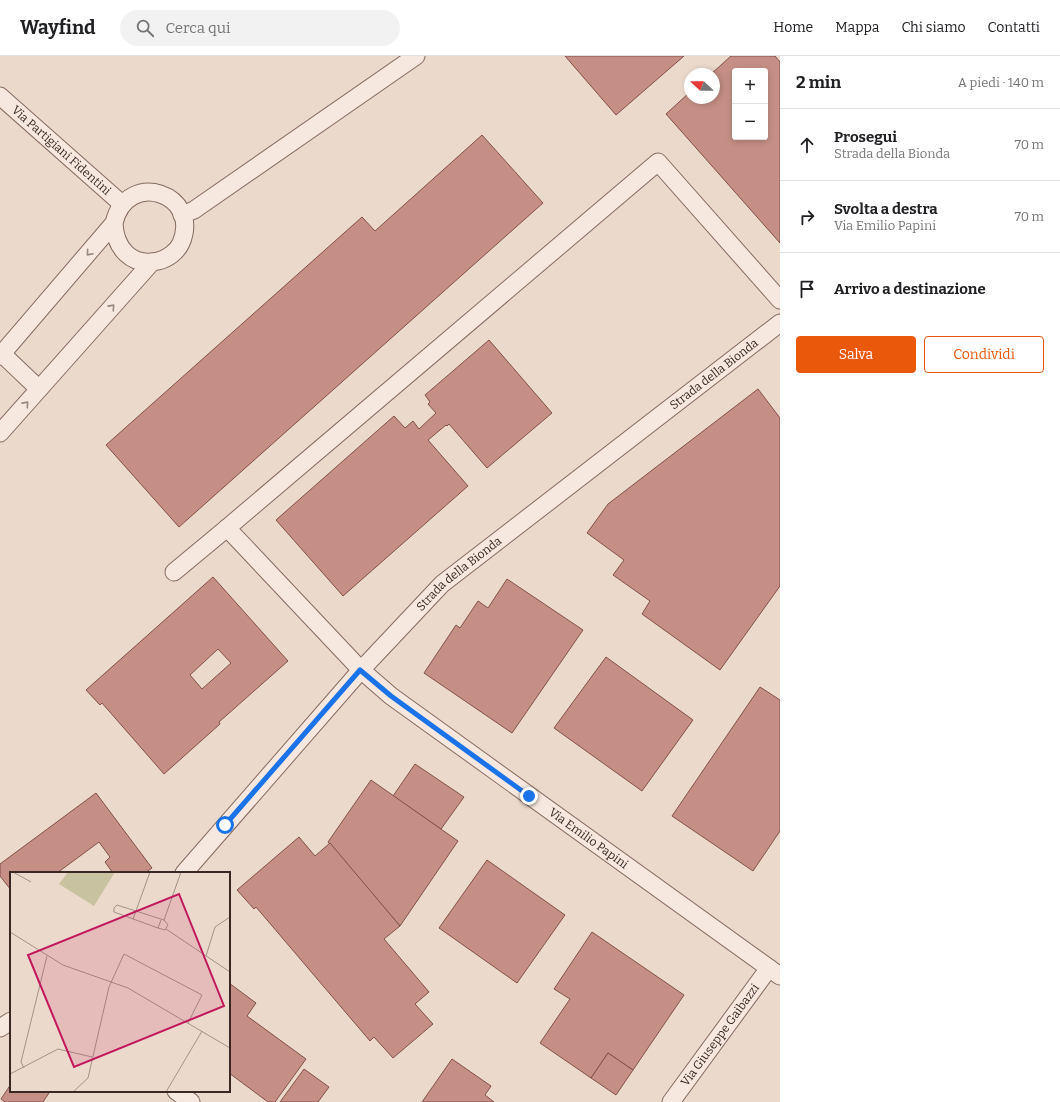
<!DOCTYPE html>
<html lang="it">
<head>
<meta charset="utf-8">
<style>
  :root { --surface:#fff; --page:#f2f2f2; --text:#202124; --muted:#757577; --line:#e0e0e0; --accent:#ea580c }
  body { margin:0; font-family:Bitter,serif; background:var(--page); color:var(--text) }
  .controls { position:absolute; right:12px; top:12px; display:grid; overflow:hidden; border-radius:4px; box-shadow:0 2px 6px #0003 }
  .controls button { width:36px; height:36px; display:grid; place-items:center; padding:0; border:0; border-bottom:1px solid var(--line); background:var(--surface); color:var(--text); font:20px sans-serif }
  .compass { position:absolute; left:684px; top:12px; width:36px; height:36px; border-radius:50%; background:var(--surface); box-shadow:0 2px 6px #0003; rotate:292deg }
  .stop { position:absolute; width:12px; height:12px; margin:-9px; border:3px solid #1a73e8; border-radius:50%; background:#fff }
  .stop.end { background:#1a73e8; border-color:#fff; box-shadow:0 1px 4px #0008 }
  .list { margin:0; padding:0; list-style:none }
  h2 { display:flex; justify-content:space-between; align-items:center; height:52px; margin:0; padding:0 16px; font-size:17px }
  h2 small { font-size:13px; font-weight:400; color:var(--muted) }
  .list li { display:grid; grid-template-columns:26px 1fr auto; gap:12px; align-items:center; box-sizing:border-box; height:72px; padding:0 16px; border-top:1px solid var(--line) }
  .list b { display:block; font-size:15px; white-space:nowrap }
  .list p { margin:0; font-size:13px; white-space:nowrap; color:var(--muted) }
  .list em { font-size:13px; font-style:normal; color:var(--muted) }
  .actions { display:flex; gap:8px; padding:12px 16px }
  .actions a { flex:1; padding:9px 0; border:1px solid var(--accent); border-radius:4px; text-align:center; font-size:14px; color:var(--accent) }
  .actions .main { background:var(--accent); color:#fff }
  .icon { flex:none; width:22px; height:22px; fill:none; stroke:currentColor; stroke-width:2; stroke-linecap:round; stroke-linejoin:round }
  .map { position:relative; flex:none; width:780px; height:1046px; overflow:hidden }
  header { display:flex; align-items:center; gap:24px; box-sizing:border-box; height:56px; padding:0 20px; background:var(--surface); border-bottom:1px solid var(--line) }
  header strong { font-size:19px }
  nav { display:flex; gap:22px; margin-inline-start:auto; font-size:14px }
  .search { width:280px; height:36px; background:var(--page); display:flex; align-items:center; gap:10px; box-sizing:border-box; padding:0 14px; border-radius:22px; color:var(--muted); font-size:15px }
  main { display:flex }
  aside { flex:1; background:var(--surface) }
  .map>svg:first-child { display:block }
</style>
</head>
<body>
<header>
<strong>Wayfind</strong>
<div class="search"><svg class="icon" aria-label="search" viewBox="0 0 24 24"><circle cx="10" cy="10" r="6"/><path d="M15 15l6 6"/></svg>Cerca qui</div>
<nav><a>Home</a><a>Mappa</a><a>Chi siamo</a><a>Contatti</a></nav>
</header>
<main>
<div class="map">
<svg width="780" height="1046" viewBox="0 0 780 1046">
  <rect width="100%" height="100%" fill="#ebd9cb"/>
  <g fill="#c58f85" stroke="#835149" fill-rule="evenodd">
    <polygon points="565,0 684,0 616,59"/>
    <path d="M 731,0 L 775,0 L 780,6 L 780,187 L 666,58 L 690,36 L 690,42 L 714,42 L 714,18 L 711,18 ZM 735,15 L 765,15 L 765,81 L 735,81 Z"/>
    <polygon points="482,79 543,147 179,471 106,389 362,161 375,175"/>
    <polygon points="489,284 552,357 487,412 449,368 447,370 446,369 428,384 468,430 343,540 276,464 394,360 405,372 413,365 419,373 436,357 428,348 430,346 425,339"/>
    <polygon points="758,333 780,362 780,530 720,614 642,558 650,545 613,519 624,504 587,477 608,448"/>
    <path d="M 213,521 L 288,605 L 219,666 L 220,668 L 164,718 L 102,647 L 100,649 L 86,634 ZM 218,593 L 231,607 L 202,633 L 190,619 Z"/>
    <polygon points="507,523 583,574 512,677 424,617 456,569 460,572 478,545 488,552"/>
    <polygon points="606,601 693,664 642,735 554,672"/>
    <polygon points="760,631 780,644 780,775 753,815 672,760"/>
    <polygon points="415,708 464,741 441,773 393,740"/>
    <polygon points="371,724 458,785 400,870 328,786"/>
    <polygon points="96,737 152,812 145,817 113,817 105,806 110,801 99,786 57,817 11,817 11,834 0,820 0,808"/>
    <polygon points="299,781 315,800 330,787 400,870 384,883 429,936 415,948 433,968 393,1002 374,981 370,985 256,851 254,853 237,834"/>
    <polygon points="487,804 565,859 517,927 439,872"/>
    <polygon points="592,876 684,939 633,1014 608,997 591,1022 540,987 570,943 554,933"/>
    <polygon points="229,927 256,947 247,960 306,1003 275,1046 268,1046 229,1017"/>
    <polygon points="608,997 633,1014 616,1039 591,1022"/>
    <polygon points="452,1003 491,1030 485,1039 494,1046 422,1046"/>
    <polygon points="304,1013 329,1031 318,1046 280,1046"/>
    <polygon points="11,1028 11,1035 47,1035 49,1037 43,1046 5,1046 1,1043"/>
  </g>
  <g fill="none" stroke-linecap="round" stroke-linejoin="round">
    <g stroke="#866b61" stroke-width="19">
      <g id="minor">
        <path id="s1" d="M 0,40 L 122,148"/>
        <polyline points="182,159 194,154 416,0"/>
        <path id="s2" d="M 780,244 L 658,106 L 227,472 L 361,614 L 391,640 L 780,920"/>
        <polyline points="0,296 39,333"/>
        <path d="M 0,300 L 114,167 C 127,112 202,138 181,187 C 177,196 167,203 158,205 C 131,211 115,192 114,167"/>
        <polyline points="0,377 152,206"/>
        <polyline points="174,516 227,472"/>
        <path id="s3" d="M 184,817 L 361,614 L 442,528 L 780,267"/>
        <polyline points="0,972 11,965"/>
        <polyline points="176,1035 191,1046"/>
        <path id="s4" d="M 671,1046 L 769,912"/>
      </g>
    </g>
    <use href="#minor" stroke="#f6e8de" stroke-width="17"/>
  </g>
  <defs><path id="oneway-chevron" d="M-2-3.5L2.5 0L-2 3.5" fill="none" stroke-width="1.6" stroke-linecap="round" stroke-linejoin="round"/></defs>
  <g stroke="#978880">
    <use href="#oneway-chevron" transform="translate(89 197) rotate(131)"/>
    <use href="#oneway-chevron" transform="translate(112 251) rotate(-48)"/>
    <use href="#oneway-chevron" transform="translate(26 348) rotate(-48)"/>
  </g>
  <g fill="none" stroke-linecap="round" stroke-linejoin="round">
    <polyline stroke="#1a73e8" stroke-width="5" points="225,769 360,614 391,640 529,740"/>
  </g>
  <g text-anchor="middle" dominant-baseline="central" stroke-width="3" stroke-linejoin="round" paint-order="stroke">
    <g font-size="12" fill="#382722" stroke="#f3e5da">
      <text stroke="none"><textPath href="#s1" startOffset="82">Via Partigiani Fidentini</textPath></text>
      <text stroke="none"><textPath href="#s3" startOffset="731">Strada della Bionda</textPath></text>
      <text stroke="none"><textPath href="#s3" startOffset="407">Strada della Bionda</textPath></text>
      <text stroke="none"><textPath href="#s2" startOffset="1228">Via Emilio Papini</textPath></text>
      <text stroke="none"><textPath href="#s4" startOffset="83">Via Giuseppe Gaibazzi</textPath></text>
    </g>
  </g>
  <g transform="translate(10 816)">
    <rect width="220" height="220" fill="#ebd9cb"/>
    <path d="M 58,0 L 105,0 L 84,34 L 49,12 Z" fill="#c8c2a0"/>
    <path fill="none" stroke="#a39287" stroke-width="1" d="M 3,0 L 21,10M 123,47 L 140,0M 154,48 L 171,0M 148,56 L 104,40 L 104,36 L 107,33 L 154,48 L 158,53 L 155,58 L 148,56 L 151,48M 156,57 L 220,100M 0,60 L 53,93 L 118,116 L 220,176M 196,84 L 205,55 L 220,45M 14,196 L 11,190 L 37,84M 0,202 L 48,177 L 82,185M 63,220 L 78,206 L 99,115 L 114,82 L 192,123 L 178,151M 156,220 L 192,159"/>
    <path fill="#c2185b" fill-opacity="0.15" stroke="#c2185b" stroke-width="2" d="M 169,22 L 214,134 L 64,195 L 18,83 Z"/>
    <rect width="220" height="220" fill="none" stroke="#382722" stroke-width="2"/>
  </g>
</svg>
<div class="controls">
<button>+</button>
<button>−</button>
</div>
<svg class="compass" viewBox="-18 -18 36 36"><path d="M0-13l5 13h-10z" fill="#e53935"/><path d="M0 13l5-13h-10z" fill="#757577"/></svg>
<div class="stop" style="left:225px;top:769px"></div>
<div class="stop end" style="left:529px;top:740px"></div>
</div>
<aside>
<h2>2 min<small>A piedi · 140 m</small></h2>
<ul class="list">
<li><svg class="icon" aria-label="ahead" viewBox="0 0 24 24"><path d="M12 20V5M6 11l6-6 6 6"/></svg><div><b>Prosegui</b><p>Strada della Bionda</p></div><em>70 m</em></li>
<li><svg class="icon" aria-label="right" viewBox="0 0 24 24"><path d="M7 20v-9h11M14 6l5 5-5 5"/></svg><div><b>Svolta a destra</b><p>Via Emilio Papini</p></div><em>70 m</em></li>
<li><svg class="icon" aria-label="arrive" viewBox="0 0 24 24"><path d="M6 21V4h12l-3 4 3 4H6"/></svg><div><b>Arrivo a destinazione</b></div></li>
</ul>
<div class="actions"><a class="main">Salva</a><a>Condividi</a></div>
</aside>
</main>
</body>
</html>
